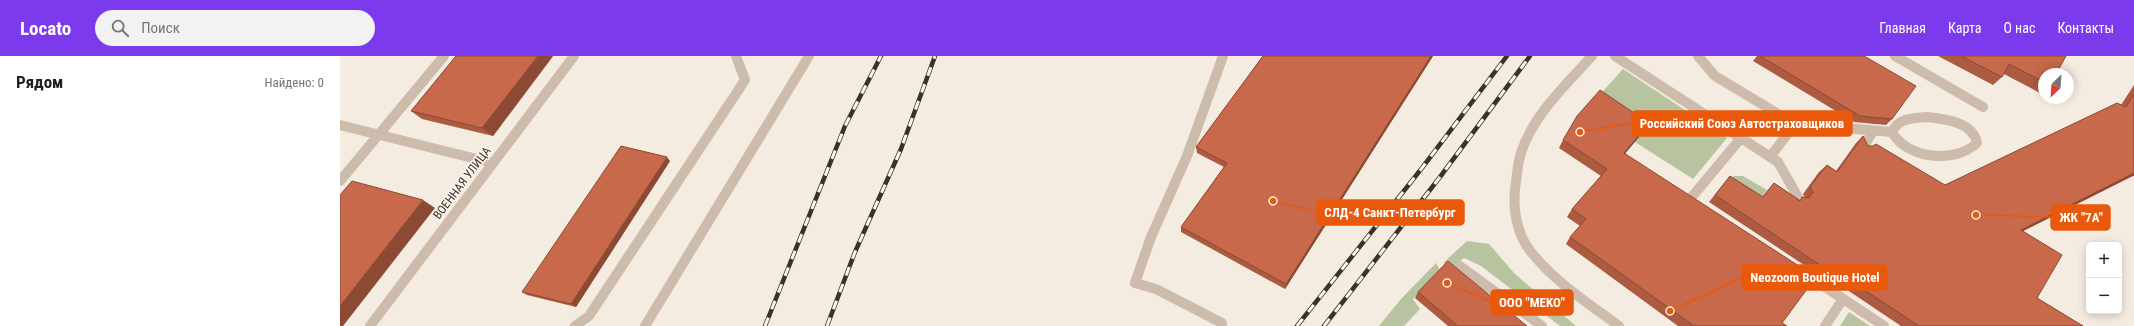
<!DOCTYPE html>
<html lang="ru">
<head>
<meta charset="utf-8">
<style>
  :root { --surface:#fff; --page:#f2f2f2; --text:#202124; --muted:#757577; --line:#e0e0e0; --accent:#7c3aed }
  body { margin:0; font-family:"Roboto Condensed",sans-serif; background:var(--page); color:var(--text) }
  .controls { position:absolute; right:12px; bottom:12px; display:grid; overflow:hidden; border-radius:6px; box-shadow:0 2px 10px #0003 }
  .controls button { width:36px; height:36px; display:grid; place-items:center; padding:0; border:0; border-bottom:1px solid var(--line); background:var(--surface); color:var(--text); font:20px sans-serif }
  .compass { position:absolute; left:1698px; top:12px; width:36px; height:36px; border-radius:50%; background:var(--surface); box-shadow:0 2px 10px #0003; rotate:205deg }
  .list { margin:0; padding:0; list-style:none }
  h2 { display:flex; justify-content:space-between; align-items:center; height:52px; margin:0; padding:0 16px; font-size:17px }
  h2 small { font-size:13px; font-weight:400; color:var(--muted) }
  .icon { flex:none; width:22px; height:22px; fill:none; stroke:currentColor; stroke-width:2; stroke-linecap:round; stroke-linejoin:round }
  .map { position:relative; flex:none; width:1794px; height:270px; overflow:hidden }
  header { display:flex; align-items:center; gap:24px; box-sizing:border-box; height:56px; padding:0 20px; background:var(--accent); color:#fff }
  header strong { font-size:19px }
  nav { display:flex; gap:22px; margin-inline-start:auto; font-size:14px }
  .search { width:280px; height:36px; background:var(--page); display:flex; align-items:center; gap:10px; box-sizing:border-box; padding:0 14px; border-radius:22px; color:var(--muted); font-size:15px }
  main { display:flex }
  aside { flex:1; background:var(--surface) }
  .map>svg:first-child { display:block }
</style>
</head>
<body>
<header>
<strong>Locato</strong>
<div class="search"><svg class="icon" aria-label="search" viewBox="0 0 24 24"><circle cx="10" cy="10" r="6"/><path d="M15 15l6 6"/></svg>Поиск</div>
<nav><a>Главная</a><a>Карта</a><a>О нас</a><a>Контакты</a></nav>
</header>
<main>
<aside>
<h2>Рядом<small>Найдено: 0</small></h2>
<ul class="list">
</ul>
</aside>
<div class="map">
<svg width="1794" height="270" viewBox="0 0 1794 270">
  <rect width="100%" height="100%" fill="#f4ebe1"/>
  <g fill="#b8c4a0">
    <polygon points="1283,13 1387,82 1353,123 1295,86 1256,43"/>
    <polygon points="1394,120 1403,120 1427,134 1416,148 1384,127"/>
    <polygon points="1127,185 1149,188 1175,218 1236,270 1220,270 1141,210 1124,202 1114,210 1103,207"/>
    <polygon points="1096,207 1100,214 1073,243 1080,253 1064,270 1039,270 1061,243"/>
    <polygon points="1509,256 1530,270 1500,270"/>
  </g>
  <g fill="none" stroke-linecap="round" stroke-linejoin="round">
    <g stroke="#cdbbac" stroke-width="10">
      <polyline points="1275,0 1438,106 1459,143"/>
      <polyline points="1358,0 1375,20 1455,68 1552,76"/>
      <polyline points="1555,0 1643,51"/>
      <path d="M 1587,61 C 1605,63 1633,66 1637,87 C 1615,108 1567,103 1552,76 C 1558,62 1574,62 1587,61 Z"/>
      <polyline points="0,69 153,107"/>
      <polyline points="1523,92 1533,75"/>
      <polyline points="1430,101 1455,68"/>
      <polyline points="0,125 104,0"/>
      <polyline points="1351,142 1401,82"/>
      <polyline points="1120,210 1202,270"/>
      <polyline points="1464,217 1544,270"/>
      <polyline points="882,267 816,233 795,227 811,181 847,100 883,0"/>
      <polyline points="235,270 249,260 405,24 396,0"/>
      <polyline points="305,270 469,0"/>
      <polyline points="1485,270 1503,243"/>
    </g>
    <g stroke="#cdbbac" stroke-width="10">
      <path d="M 1252,0 C 1226,29 1193,59 1181,97 C 1177,109 1177,121 1175,133 C 1173,156 1177,178 1191,196 C 1215,226 1248,247 1279,270"/>
      <polyline points="30,270 234,0"/>
    </g>
    <g stroke="#3b302b" stroke-width="4.5">
      <g id="rail">
        <polyline points="425,270 505,70 541,0"/>
        <polyline points="487,270 515,196 561,93 595,0"/>
        <polyline points="957,270 1082,112 1167,0"/>
        <polyline points="984,270 1100,121 1190,0"/>
      </g>
    </g>
    <use href="#rail" stroke="#fbf5ee" stroke-width="3" stroke-dasharray="9" stroke-linecap="butt"/>
  </g>
  <g fill="#ac5a40">
    <polygon points="116,0 213,0 153,80 82,63 71,55"/>
    <polygon points="923,0 1093,0 945,233 841,176 841,171 884,111 857,97 856,91"/>
    <polygon points="1417,0 1524,0 1552,63 1546,69 1514,66 1413,5"/>
    <polygon points="1598,0 1726,0 1704,18 1704,34 1700,37 1664,18 1662,21 1653,29"/>
    <polygon points="1794,29 1794,120 1793,120 1683,175 1697,242 1743,270 1561,270 1479,215 1476,217 1369,146 1390,120 1422,141 1434,127 1460,144 1462,141 1465,142 1463,138 1479,116 1487,109 1496,115 1516,87 1523,80 1528,90 1605,129 1781,49"/>
    <polygon points="1304,75 1285,97 1442,267 1447,270 1338,270 1226,188 1230,181 1240,170 1227,161 1232,153 1261,120 1219,92 1223,84"/>
    <polygon points="330,105 236,251 187,239 182,236"/>
    <polygon points="1078,236 1187,270 1108,270 1075,242"/>
  </g>
  <g fill="#8c4a34">
    <polygon points="198,0 213,0 153,80 142,72"/>
    <polygon points="1091,0 1093,0 945,233 946,228"/>
    <polygon points="1309,67 1304,75 1279,105 1284,97"/>
    <polygon points="327,101 330,105 236,251 231,248"/>
    <polygon points="1794,117 1794,119 1671,181 1681,174"/>
    <polygon points="83,144 95,152 3,270 0,270 0,250"/>
  </g>
  <g fill="#c8694b" stroke="#8c4a34">
    <polygon points="116,0 198,0 142,72 71,55"/>
    <polygon points="923,0 1091,0 946,228 841,171 887,107 856,91"/>
    <polygon points="1420,0 1524,0 1576,30 1552,63 1520,60"/>
    <polygon points="1621,0 1726,0 1716,18 1704,18 1704,26 1669,8 1662,21"/>
    <polygon points="1260,34 1309,67 1284,97 1476,221 1442,267 1447,270 1354,270 1230,181 1246,163 1232,153 1267,113 1223,84 1237,60"/>
    <polygon points="1794,38 1794,117 1681,174 1722,199 1697,242 1743,270 1579,270 1485,208 1483,211 1375,139 1390,120 1423,141 1434,127 1460,145 1462,141 1469,142 1473,136 1470,131 1487,109 1497,116 1523,80 1528,90 1533,90 1536,88 1605,129 1777,47 1786,51"/>
    <polygon points="281,90 327,101 231,248 182,236"/>
    <polygon points="12,125 83,144 0,250 0,139"/>
    <polygon points="1108,205 1187,270 1118,270 1078,236"/>
  </g>
  <g text-anchor="middle" dominant-baseline="central" stroke-width="3" stroke-linejoin="round" paint-order="stroke">
    <g font-size="12" fill="#3b302b" stroke="#fbf5ee">
      <text transform="translate(122 127) rotate(-53)">ВОЕННАЯ УЛИЦА</text>
    </g>
  </g>
  <path fill="none" stroke="#e8590c" stroke-width="1.5" d="M1240 76L1292 67M933 145L977 156M1636 159L1711 161M1330 255L1402 222M1107 227L1151 246"/>
  <g fill="#e8590c" stroke="#fbf5ee" stroke-width="1.5">
    <circle cx="1240" cy="76" r="4"/>
    <circle cx="933" cy="145" r="4"/>
    <circle cx="1636" cy="159" r="4"/>
    <circle cx="1330" cy="255" r="4"/>
    <circle cx="1107" cy="227" r="4"/>
  </g>
  <g fill="#e8590c" stroke="#e8590c" stroke-width="1.5">
    <rect x="1292" y="55" width="220" height="25" rx="4"/>
    <rect x="977" y="144" width="147" height="25" rx="4"/>
    <rect x="1711" y="149" width="59" height="25" rx="4"/>
    <rect x="1402" y="209" width="145" height="25" rx="4"/>
    <rect x="1151" y="234" width="82" height="25" rx="4"/>
  </g>
  <g font-size="13" text-anchor="middle" font-weight="bold" fill="#fff">
    <text x="1402" y="72">Российский Союз Автостраховщиков</text>
    <text x="1050" y="161">СЛД-4 Санкт-Петербург</text>
    <text x="1741" y="166">ЖК "7А"</text>
    <text x="1475" y="226">Neozoom Boutique Hotel</text>
    <text x="1192" y="251">OOO "MEKO"</text>
  </g>
</svg>
<div class="controls">
<button>+</button>
<button>−</button>
</div>
<svg class="compass" viewBox="-18 -18 36 36"><path d="M0-13l5 13h-10z" fill="#e53935"/><path d="M0 13l5-13h-10z" fill="#757577"/></svg>
</div>
</main>
</body>
</html>
